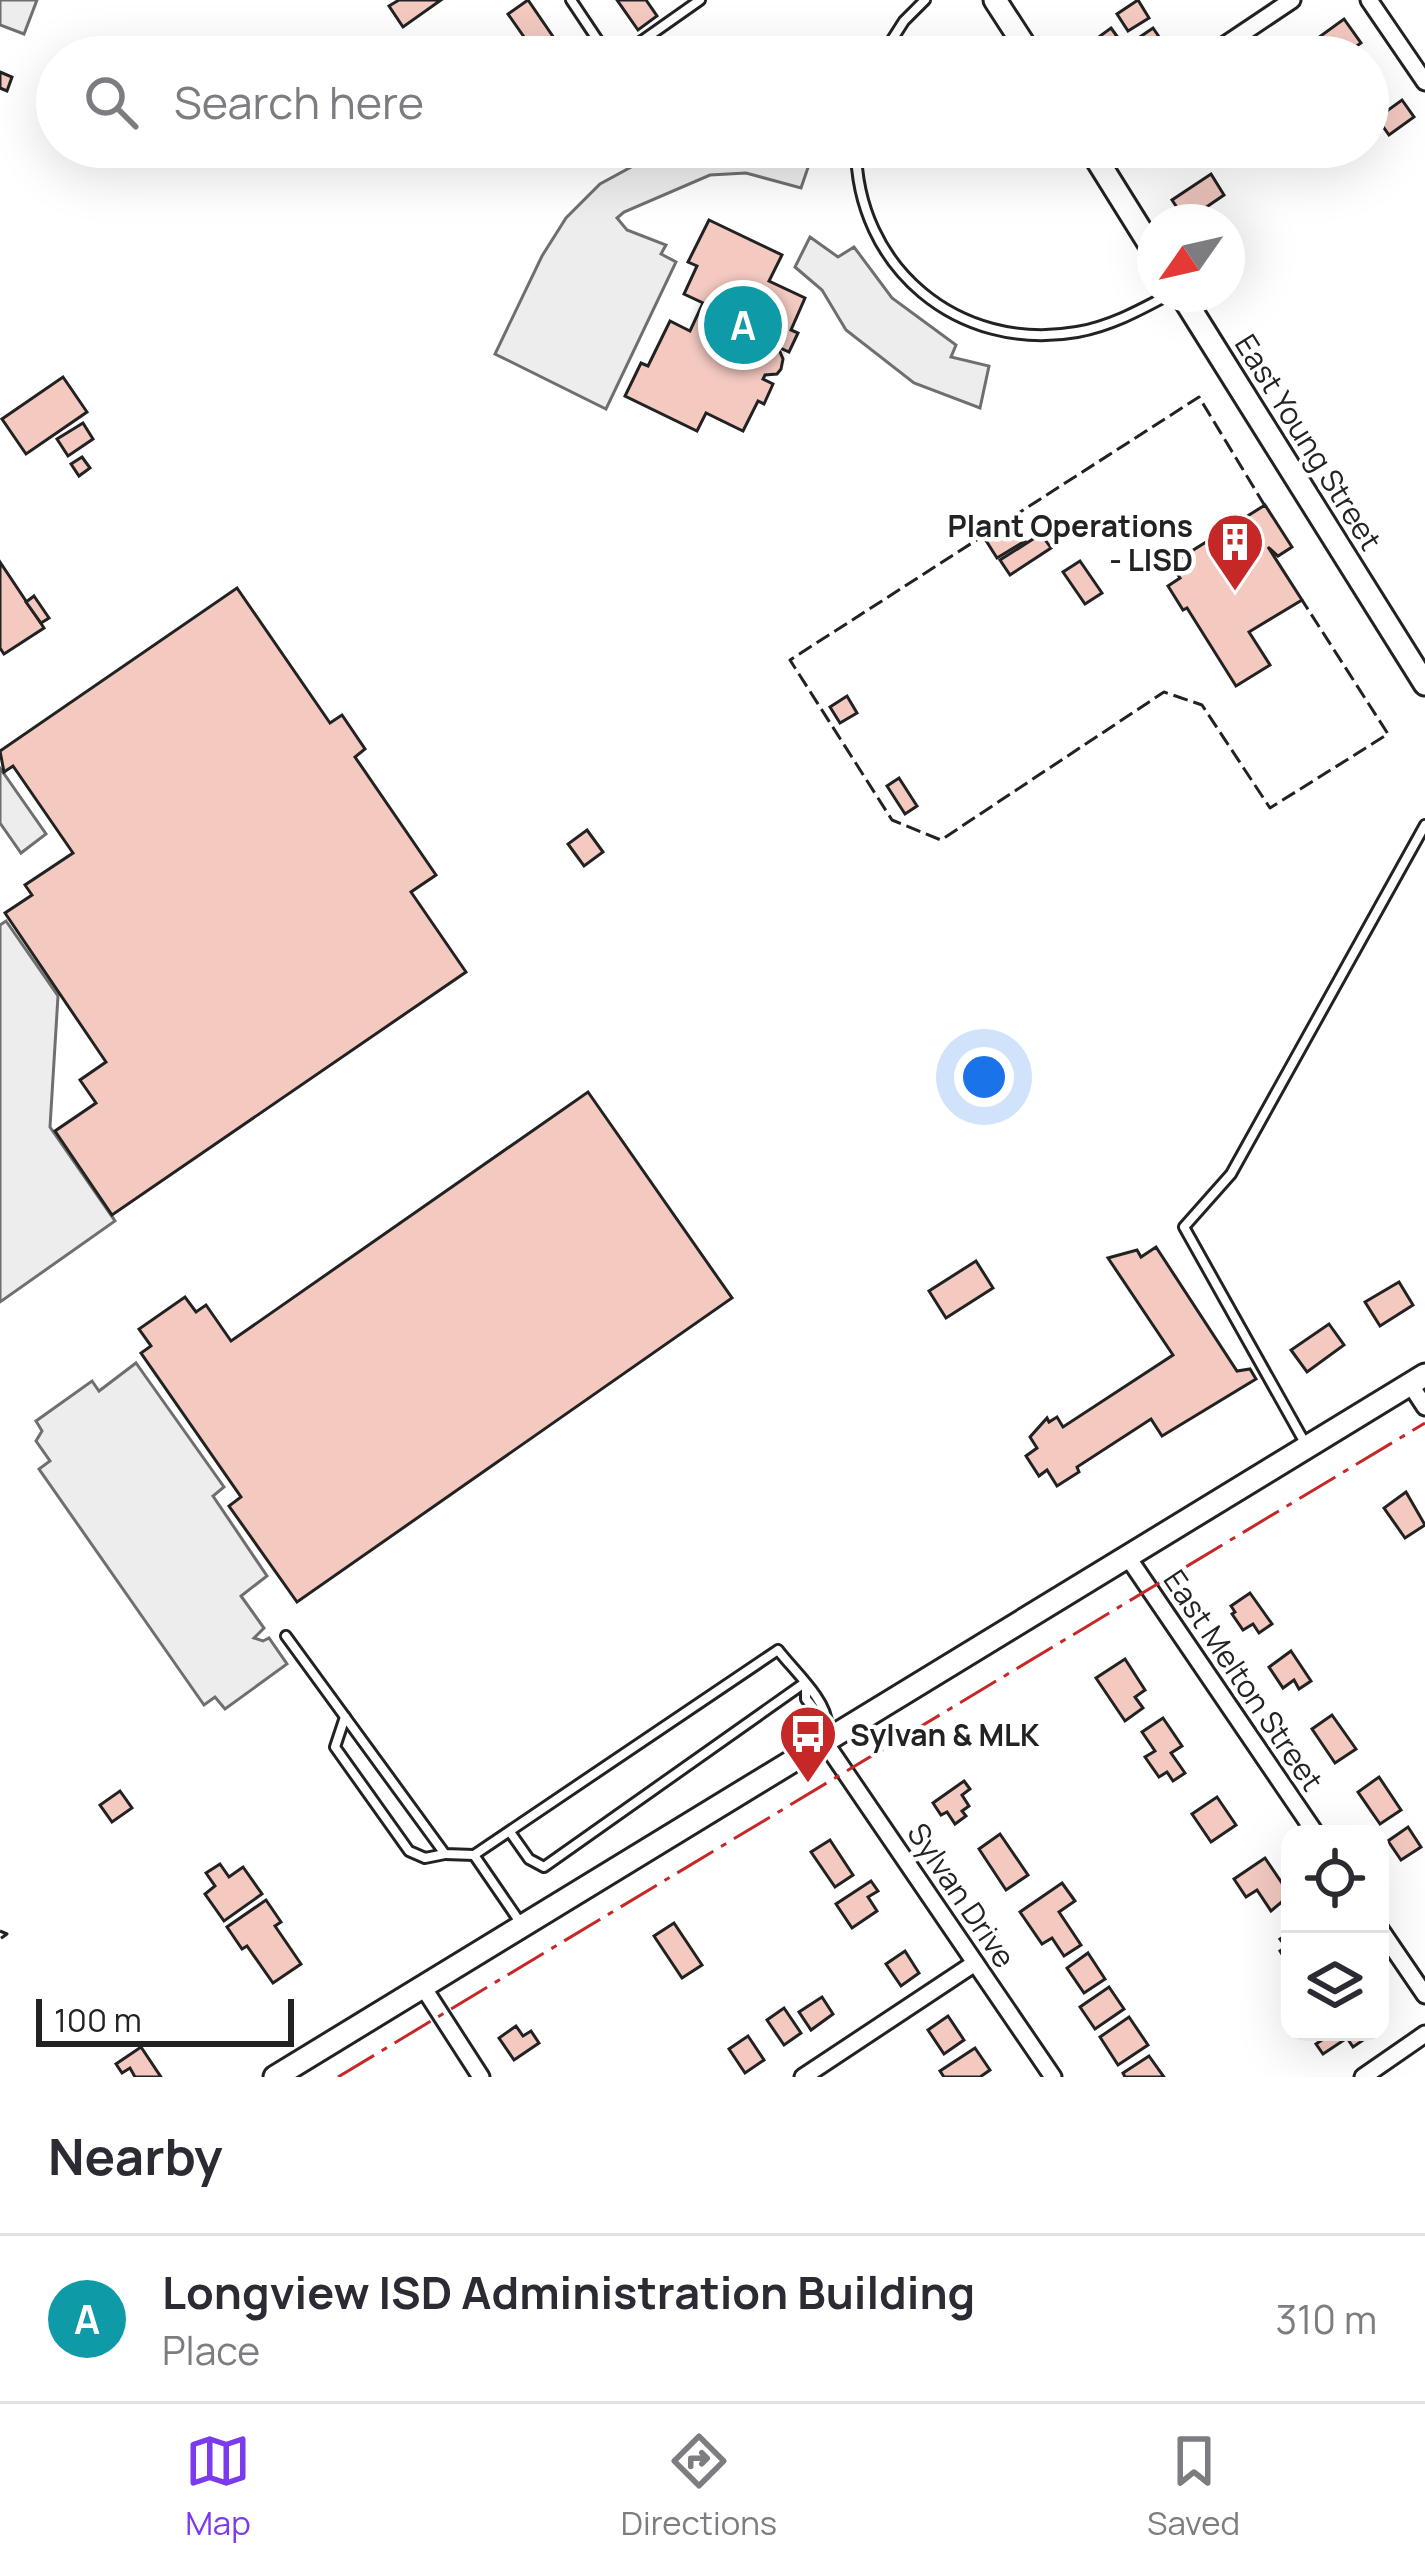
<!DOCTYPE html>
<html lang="en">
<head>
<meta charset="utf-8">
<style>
  :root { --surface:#fff; --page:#f2f2f3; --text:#2b2b33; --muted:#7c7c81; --line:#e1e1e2; --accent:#7c3aed }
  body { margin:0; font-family:Manrope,sans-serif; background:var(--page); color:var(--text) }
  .controls { position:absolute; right:36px; bottom:36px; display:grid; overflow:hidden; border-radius:24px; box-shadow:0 12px 48px #0002 }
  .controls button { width:108px; height:108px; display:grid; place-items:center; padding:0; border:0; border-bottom:3px solid var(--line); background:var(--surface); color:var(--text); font:60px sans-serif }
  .compass { position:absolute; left:1137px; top:204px; width:108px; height:108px; border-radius:50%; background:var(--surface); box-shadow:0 12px 48px #0002; rotate:236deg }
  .scale { position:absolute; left:36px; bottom:30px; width:258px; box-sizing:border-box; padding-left:12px; border:6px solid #222; border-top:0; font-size:33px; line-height:42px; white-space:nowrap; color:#222; -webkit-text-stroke:9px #fff; paint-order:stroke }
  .you { position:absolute; left:984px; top:1077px; width:42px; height:42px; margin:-30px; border:9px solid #fff; border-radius:50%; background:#1a73e8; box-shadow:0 0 0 18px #1a73e833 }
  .badge { display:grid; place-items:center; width:78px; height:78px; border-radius:50%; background:var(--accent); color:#fff; font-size:39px; font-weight:700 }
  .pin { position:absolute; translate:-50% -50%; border:6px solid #fff; box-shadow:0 3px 12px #0006 }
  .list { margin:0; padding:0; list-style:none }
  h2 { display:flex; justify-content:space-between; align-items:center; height:156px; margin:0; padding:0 48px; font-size:51px }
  h2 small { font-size:39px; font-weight:400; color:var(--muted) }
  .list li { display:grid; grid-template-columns:78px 1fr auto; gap:36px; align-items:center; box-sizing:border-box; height:168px; padding:0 48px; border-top:3px solid var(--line) }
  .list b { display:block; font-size:45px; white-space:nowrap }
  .list p { margin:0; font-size:39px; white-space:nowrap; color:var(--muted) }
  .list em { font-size:39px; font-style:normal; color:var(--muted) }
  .icon { flex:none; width:66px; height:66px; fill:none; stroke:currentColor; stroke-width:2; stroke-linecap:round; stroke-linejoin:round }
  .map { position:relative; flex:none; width:1425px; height:2077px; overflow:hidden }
  .search { position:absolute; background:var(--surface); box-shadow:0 12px 48px #0002; left:36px; right:36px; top:36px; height:132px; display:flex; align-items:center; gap:30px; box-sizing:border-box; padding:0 42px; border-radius:66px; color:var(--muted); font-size:45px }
  .sheet { height:324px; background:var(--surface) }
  nav { display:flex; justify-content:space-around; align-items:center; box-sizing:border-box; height:168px; border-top:3px solid var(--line); background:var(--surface); font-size:33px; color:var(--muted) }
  nav a { display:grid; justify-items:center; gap:6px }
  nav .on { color:var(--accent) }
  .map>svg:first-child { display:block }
</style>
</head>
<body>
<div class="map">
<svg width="1425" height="2077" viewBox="0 0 1425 2077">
  <rect width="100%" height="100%" fill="#fff"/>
  <g fill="#ededed" stroke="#6f6f6f" stroke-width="3">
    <polygon points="0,0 37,0 24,34 0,25"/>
    <polygon points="668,147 796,147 813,153 801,188 746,173 710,175 624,212 617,218 627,230 666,245 661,254 676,262 606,409 495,354 542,256 566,218 600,184"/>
    <polygon points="810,237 838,257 854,247 892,298 956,345 951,357 989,366 980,408 914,383 846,330 822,290 795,267"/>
    <polygon points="0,768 46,834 21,853 0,823"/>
    <polygon points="6,921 58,996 50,1127 115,1221 0,1302 0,925"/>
    <polygon points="136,1363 224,1487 213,1496 267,1576 241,1596 264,1628 254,1638 263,1641 269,1638 287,1664 225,1709 215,1697 204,1705 39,1469 50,1461 36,1441 42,1431 36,1421 92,1381 99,1391"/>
  </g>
  <g fill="#f3c9c0" stroke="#222" stroke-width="3">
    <polygon points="399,0 441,0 403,27 389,6"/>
    <polygon points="528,0 567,57 538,57 508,14"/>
    <polygon points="617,0 646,0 657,16 638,30"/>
    <polygon points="1138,0 1149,18 1128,31 1117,14"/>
    <polygon points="1344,19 1361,43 1341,57 1310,57 1304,48"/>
    <polygon points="1111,28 1132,57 1087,57 1081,50"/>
    <polygon points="1153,28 1164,44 1148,55 1137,39"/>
    <polygon points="0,72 12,77 7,91 0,88"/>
    <polygon points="1402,100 1414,117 1389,135 1377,118"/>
    <polygon points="1211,174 1224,195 1186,221 1172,200"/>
    <polygon points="709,220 782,255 769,281 805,298 791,330 798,333 789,352 778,347 783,359 781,369 777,374 765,375 763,379 773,384 764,404 758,401 743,431 706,413 697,431 625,396 641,363 648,366 670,321 690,331 703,303 684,294 697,266 688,262"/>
    <polygon points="63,377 87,412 26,454 2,419"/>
    <polygon points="83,423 93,439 68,456 57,439"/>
    <polygon points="82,457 90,468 79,476 71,464"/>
    <polygon points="1265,505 1292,547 1278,556 1268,547 1302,600 1249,632 1270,665 1236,686 1187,608 1183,610 1168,586 1180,578 1171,564"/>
    <polygon points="1013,521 1025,541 997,558 985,539"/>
    <polygon points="1041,534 1051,548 1010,575 1000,560"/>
    <polygon points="1080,561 1102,593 1085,604 1063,572"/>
    <polygon points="0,562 44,628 4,654 0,648"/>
    <polygon points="237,588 330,723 342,715 365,749 355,757 436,875 411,892 466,972 112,1215 55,1131 96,1103 80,1080 106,1062 5,913 32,895 25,885 73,853 13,766 4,772 0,751"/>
    <polygon points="34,596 49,618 41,623 26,602"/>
    <polygon points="847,696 857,713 840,723 830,707"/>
    <polygon points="899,778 917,806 905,814 887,786"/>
    <polygon points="587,830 603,852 584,866 568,844"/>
    <polygon points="588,1092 732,1298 297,1602 229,1506 241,1497 141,1353 151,1346 139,1329 185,1297 196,1312 206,1305 231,1341"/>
    <polygon points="1156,1247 1237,1371 1250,1369 1256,1379 1162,1436 1151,1419 1077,1467 1079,1472 1057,1486 1047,1470 1039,1476 1026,1456 1037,1448 1030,1437 1047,1418 1049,1422 1057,1417 1063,1427 1173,1355 1108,1258 1137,1250 1141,1257"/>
    <polygon points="976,1261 993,1288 946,1318 929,1291"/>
    <polygon points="1399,1282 1413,1305 1380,1326 1365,1302"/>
    <polygon points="1329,1324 1344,1345 1307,1372 1291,1350"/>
    <polygon points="1406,1492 1425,1525 1405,1538 1384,1508"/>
    <polygon points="1250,1593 1272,1624 1259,1633 1253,1624 1243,1630 1232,1614 1235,1612 1231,1606"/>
    <polygon points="1291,1651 1311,1681 1299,1689 1294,1680 1283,1688 1269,1667"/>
    <polygon points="1125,1659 1145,1690 1135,1697 1143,1708 1125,1721 1096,1678"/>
    <polygon points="1332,1715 1356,1749 1335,1763 1312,1729"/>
    <polygon points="1163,1718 1182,1746 1171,1753 1185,1773 1173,1781 1167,1772 1159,1777 1145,1757 1155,1751 1142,1732"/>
    <polygon points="1379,1777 1401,1810 1380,1824 1358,1792"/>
    <polygon points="964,1781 970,1789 962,1795 969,1806 962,1811 966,1816 955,1824 947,1812 941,1815 933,1803"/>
    <polygon points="120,1791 132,1808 112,1822 100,1805"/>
    <polygon points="1217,1797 1236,1825 1211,1842 1192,1814"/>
    <polygon points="1408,1827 1421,1847 1401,1860 1388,1841"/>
    <polygon points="1000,1834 1028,1875 1006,1890 979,1849"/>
    <polygon points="830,1840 853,1875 835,1887 811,1852"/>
    <polygon points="1265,1858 1290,1895 1271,1911 1257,1890 1246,1897 1234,1879"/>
    <polygon points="220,1864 229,1877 243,1867 262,1894 224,1921 205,1894 215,1886 206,1873"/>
    <polygon points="871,1881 878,1891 868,1897 877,1911 852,1928 836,1904"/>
    <polygon points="1062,1883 1075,1901 1059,1912 1081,1945 1064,1956 1052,1938 1042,1944 1020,1912"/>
    <polygon points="266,1900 281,1922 275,1926 301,1964 273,1983 247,1946 242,1949 227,1927"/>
    <polygon points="674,1923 702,1965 682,1978 654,1936"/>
    <polygon points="1290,1932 1290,1967 1280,1951 1286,1947 1280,1939"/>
    <polygon points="905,1951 919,1973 901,1986 886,1964"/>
    <polygon points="1088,1953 1105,1979 1084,1993 1067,1968"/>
    <polygon points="1109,1987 1124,2009 1095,2029 1080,2007"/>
    <polygon points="822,1997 833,2014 811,2030 799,2012"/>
    <polygon points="784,2008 801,2033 784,2045 767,2020"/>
    <polygon points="948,2016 964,2040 944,2054 928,2030"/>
    <polygon points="1129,2017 1148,2045 1118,2065 1100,2037"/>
    <polygon points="516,2026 523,2036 531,2031 539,2043 514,2060 499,2038"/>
    <polygon points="1334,2032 1375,2032 1353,2047 1347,2038 1323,2054 1316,2044"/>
    <polygon points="748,2036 764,2060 745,2073 729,2049"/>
    <polygon points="141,2047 161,2077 135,2077 130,2068 122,2073 116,2064"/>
    <polygon points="975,2048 990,2070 980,2077 944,2077 940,2071"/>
    <polygon points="1149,2056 1164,2077 1125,2077 1123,2073"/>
  </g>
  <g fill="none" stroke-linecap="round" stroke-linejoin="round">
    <g stroke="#222" stroke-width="14">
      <g id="lane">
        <polyline points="571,0 609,57"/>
        <polyline points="619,57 700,0"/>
        <polyline points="881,57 904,21 925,0"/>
        <path d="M 856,147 C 856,267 958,353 1077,332 C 1111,326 1140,310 1170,294"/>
        <polyline points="1305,1443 1184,1227 1231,1174 1425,825"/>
        <polyline points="286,1636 445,1854 474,1855"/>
        <polyline points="806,1689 806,1699 829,1727"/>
        <polyline points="345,1717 335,1747 409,1851 425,1858 445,1854"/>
        <polyline points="510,1832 529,1859 544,1867 803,1684"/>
        <path d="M 522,1925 L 474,1855 L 778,1650 C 793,1670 827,1700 827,1724"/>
      </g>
    </g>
    <g stroke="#222" stroke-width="21">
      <g id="street">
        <polyline points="1369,0 1425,82"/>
        <polyline points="1207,57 1292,0"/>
        <polyline points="1410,1384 1425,1407"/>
        <polyline points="1127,1556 1316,1834"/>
        <polyline points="826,1744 1053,2077"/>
        <polyline points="1380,1929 1425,1995"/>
        <polyline points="423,1987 481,2077"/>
        <polyline points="803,2077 975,1963"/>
        <polyline points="1363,2077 1425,2034"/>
      </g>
    </g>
    <g stroke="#222" stroke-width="27">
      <g id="secondary">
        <polyline points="995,0 1032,57"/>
        <polyline points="1089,147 1155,253"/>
        <polyline points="1181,294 1425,684"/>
        <polyline points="275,2077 1425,1375"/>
      </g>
    </g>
    <use href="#lane" stroke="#fff" stroke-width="8"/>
    <use href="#street" stroke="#fff" stroke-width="15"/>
    <use href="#secondary" stroke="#fff" stroke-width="21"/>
    <g stroke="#222" stroke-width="3" stroke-dasharray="15 6" stroke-linecap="butt">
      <polyline points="1265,506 1199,397 790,660 892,820 941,840 1164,692 1202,705 1270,808 1388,734 1302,600"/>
      <polyline points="0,1931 7,1934 0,1939"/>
    </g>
    <polyline stroke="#c62828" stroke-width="3" stroke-dasharray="42 9 6 9" stroke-linecap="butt" points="338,2077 1425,1423"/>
  </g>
  <defs>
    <g id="building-pin" transform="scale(3)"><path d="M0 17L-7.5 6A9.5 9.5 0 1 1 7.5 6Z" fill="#c62828" stroke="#fff"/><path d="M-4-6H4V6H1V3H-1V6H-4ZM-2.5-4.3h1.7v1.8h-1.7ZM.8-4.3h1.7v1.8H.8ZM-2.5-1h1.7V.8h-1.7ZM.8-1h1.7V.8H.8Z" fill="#fff"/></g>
    <g id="bus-pin" transform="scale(3)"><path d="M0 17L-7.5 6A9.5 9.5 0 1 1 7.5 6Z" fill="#c62828" stroke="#fff"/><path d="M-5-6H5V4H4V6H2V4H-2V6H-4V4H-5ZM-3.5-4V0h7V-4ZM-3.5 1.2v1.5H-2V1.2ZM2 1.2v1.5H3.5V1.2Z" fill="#fff"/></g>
  </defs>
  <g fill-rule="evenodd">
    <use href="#building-pin" x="1235" y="542"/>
    <use href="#bus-pin" x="808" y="1734"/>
  </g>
  <g text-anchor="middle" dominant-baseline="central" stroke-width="9" stroke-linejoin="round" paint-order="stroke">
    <g font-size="30" fill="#222" stroke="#fff">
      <text transform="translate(1309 442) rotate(58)">East Young Street</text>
      <text transform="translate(1244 1680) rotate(56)">East Melton Street</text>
      <text transform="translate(962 1895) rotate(56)">Sylvan Drive</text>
    </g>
    <g font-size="30" font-weight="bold" fill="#222" stroke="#fff" text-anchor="end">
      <text x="1193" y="525">Plant Operations<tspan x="1193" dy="34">- LISD</tspan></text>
      <text x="850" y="1734" text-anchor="start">Sylvan &amp; MLK</text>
    </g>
  </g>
</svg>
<div class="controls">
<button><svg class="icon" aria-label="locate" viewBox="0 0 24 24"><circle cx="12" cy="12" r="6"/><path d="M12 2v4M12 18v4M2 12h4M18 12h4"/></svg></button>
<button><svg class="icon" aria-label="layers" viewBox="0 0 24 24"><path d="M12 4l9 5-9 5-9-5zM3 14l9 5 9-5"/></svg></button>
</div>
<svg class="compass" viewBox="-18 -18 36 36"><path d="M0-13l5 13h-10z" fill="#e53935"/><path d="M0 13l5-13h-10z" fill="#7c7c81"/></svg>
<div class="scale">100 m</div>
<div class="you"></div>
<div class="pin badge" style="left:743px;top:325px;background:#0f9aa8">A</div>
<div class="search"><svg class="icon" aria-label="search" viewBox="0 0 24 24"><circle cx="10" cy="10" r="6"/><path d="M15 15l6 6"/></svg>Search here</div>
</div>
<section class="sheet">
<h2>Nearby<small></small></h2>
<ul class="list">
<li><span class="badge" style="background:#0f9aa8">A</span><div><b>Longview ISD Administration Building</b><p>Place</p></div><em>310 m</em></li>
</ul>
</section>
<nav>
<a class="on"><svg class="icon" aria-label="map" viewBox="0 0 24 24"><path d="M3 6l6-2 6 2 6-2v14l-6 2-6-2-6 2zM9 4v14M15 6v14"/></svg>Map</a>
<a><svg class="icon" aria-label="directions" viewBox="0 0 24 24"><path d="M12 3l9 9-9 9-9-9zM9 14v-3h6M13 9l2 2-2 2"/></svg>Directions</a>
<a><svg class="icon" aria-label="saved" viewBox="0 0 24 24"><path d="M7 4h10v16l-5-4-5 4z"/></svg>Saved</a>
</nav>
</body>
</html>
